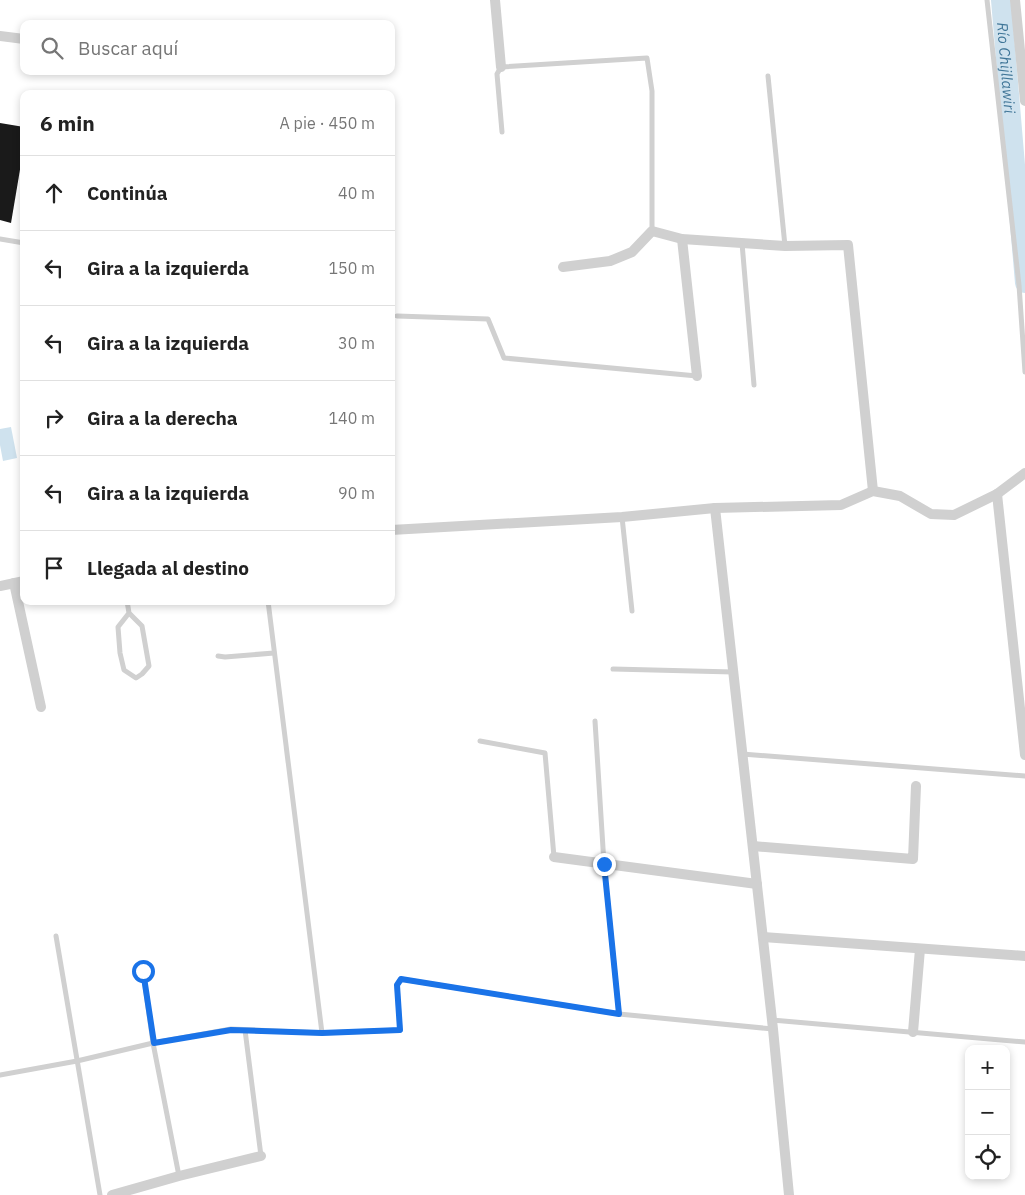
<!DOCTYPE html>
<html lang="es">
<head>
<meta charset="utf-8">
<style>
  :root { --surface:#fff; --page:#f6f6f6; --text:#222; --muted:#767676; --line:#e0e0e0 }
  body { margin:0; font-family:"IBM Plex Sans",sans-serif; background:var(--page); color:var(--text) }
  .controls { position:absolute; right:15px; bottom:15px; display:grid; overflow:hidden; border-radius:10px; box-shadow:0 2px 8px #0003 }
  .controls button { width:45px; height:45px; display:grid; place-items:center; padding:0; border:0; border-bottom:1px solid var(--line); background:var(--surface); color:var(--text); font:25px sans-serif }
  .stop { position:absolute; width:15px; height:15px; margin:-11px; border:4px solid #1a73e8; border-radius:50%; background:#fff }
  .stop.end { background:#1a73e8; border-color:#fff; box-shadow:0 1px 5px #0008 }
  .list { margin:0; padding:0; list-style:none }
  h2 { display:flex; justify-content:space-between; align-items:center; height:65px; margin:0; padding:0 20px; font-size:21px }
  h2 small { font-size:16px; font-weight:400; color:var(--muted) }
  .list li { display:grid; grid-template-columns:32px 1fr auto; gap:15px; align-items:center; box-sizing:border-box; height:75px; padding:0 20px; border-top:1px solid var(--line) }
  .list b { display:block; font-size:19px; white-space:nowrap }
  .list em { font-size:16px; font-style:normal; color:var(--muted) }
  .icon { flex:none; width:28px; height:28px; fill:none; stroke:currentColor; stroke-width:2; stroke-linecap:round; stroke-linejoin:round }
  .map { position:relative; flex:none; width:1025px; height:1195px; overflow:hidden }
  .search { position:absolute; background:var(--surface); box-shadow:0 2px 8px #0003; left:20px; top:20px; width:375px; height:55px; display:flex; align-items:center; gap:12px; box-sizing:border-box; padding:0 18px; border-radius:10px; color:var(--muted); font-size:19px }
  .panel { position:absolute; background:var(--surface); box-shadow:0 2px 8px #0003; left:20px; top:90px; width:375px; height:515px; border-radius:10px }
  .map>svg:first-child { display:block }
</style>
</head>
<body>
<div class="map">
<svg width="1025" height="1195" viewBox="0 0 1025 1195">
  <rect width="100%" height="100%" fill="#fff"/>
  <polygon fill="#cfe2ee" points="11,427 17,458 3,461 0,445 0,429"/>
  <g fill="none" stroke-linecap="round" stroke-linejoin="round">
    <path stroke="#cfe2ee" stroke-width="20" id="s1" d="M 1001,0 L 1025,283"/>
  </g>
  <polygon fill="#1a1a1a" points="0,123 24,127 24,146 11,223 0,220"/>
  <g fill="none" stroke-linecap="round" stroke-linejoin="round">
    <g stroke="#d0d0d0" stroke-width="5">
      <polyline points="987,0 1019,285 1025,372"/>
      <polyline points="768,76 785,246"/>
      <polyline points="502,132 497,74 501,67 647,58 652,91 652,231"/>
      <polyline points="0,239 24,243"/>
      <polyline points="742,243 754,385"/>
      <polyline points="397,316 488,319 504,358 697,376"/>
      <polyline points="622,517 632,611"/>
      <polyline points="127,601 129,613 142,626 149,666 142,674 136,678 124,670 120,653 118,627 129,613"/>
      <polyline points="268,601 322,1033"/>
      <polyline points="218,656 225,657 274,653"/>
      <polyline points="613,669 733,672"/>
      <polyline points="595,721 604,864 619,1014"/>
      <polyline points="480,741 545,753 554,857"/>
      <polyline points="742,754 1025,776"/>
      <polyline points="56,936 100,1195"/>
      <polyline points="143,971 153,1043 179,1176"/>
      <polyline points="772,1020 1025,1042"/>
      <polyline points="245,1030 261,1156"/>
      <polyline points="0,1075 77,1061 153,1043 231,1029 322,1033 400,1030 397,985 401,979 619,1014 773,1029"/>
    </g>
    <g stroke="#d0d0d0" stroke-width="10">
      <polyline points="495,0 501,67"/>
      <polyline points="1015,0 1025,101"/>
      <polyline points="0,36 24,39"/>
      <polyline points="682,239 697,376"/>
      <polyline points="563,267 610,261 632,252 652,231 682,239 785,246 848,245 873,491"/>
      <polyline points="997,494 1025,755"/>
      <polyline points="715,508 773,1029 789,1195"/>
      <polyline points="391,530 622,517 715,508 841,505 873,491 900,496 931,514 954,515 997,494 1025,473"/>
      <polyline points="14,583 41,707"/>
      <polyline points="0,586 24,581"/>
      <polyline points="753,846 913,859 916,786"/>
      <polyline points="554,857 757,884"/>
      <polyline points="763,937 1025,956"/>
      <polyline points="913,1032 920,949"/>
      <polyline points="112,1195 179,1176 261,1156"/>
    </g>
  </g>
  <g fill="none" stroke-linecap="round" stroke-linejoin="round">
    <polyline stroke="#1a73e8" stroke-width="6" points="143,971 154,1043 231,1030 322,1033 400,1030 397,985 401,979 619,1014 604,864"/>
  </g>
  <g text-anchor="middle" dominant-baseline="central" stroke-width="5" stroke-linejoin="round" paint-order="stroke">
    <g font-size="15" font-style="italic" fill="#3f7597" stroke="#fff">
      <text stroke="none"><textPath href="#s1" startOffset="68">Río Chijllawiri</textPath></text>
    </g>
  </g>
</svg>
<div class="controls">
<button>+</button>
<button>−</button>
<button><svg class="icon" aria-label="locate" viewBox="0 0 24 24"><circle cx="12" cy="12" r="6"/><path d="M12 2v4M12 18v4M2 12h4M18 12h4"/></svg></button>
</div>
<div class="stop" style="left:143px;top:971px"></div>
<div class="stop end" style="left:604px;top:864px"></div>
<div class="search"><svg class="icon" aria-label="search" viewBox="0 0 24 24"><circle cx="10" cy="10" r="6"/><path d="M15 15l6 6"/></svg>Buscar aquí</div>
<section class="panel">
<h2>6 min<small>A pie · 450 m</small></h2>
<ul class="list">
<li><svg class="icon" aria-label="ahead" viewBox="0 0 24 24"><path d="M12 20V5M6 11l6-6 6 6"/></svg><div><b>Continúa</b></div><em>40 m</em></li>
<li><svg class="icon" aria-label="left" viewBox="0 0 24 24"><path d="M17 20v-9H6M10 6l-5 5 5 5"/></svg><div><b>Gira a la izquierda</b></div><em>150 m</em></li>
<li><svg class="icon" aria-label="left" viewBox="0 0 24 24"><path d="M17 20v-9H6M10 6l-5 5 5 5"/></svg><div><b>Gira a la izquierda</b></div><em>30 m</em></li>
<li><svg class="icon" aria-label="right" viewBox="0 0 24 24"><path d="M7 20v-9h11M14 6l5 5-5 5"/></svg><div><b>Gira a la derecha</b></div><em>140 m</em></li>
<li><svg class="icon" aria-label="left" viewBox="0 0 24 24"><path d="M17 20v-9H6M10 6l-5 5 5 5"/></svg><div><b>Gira a la izquierda</b></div><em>90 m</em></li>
<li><svg class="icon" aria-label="arrive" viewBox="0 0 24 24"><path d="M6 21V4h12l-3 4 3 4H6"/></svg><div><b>Llegada al destino</b></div></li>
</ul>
</section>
</div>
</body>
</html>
